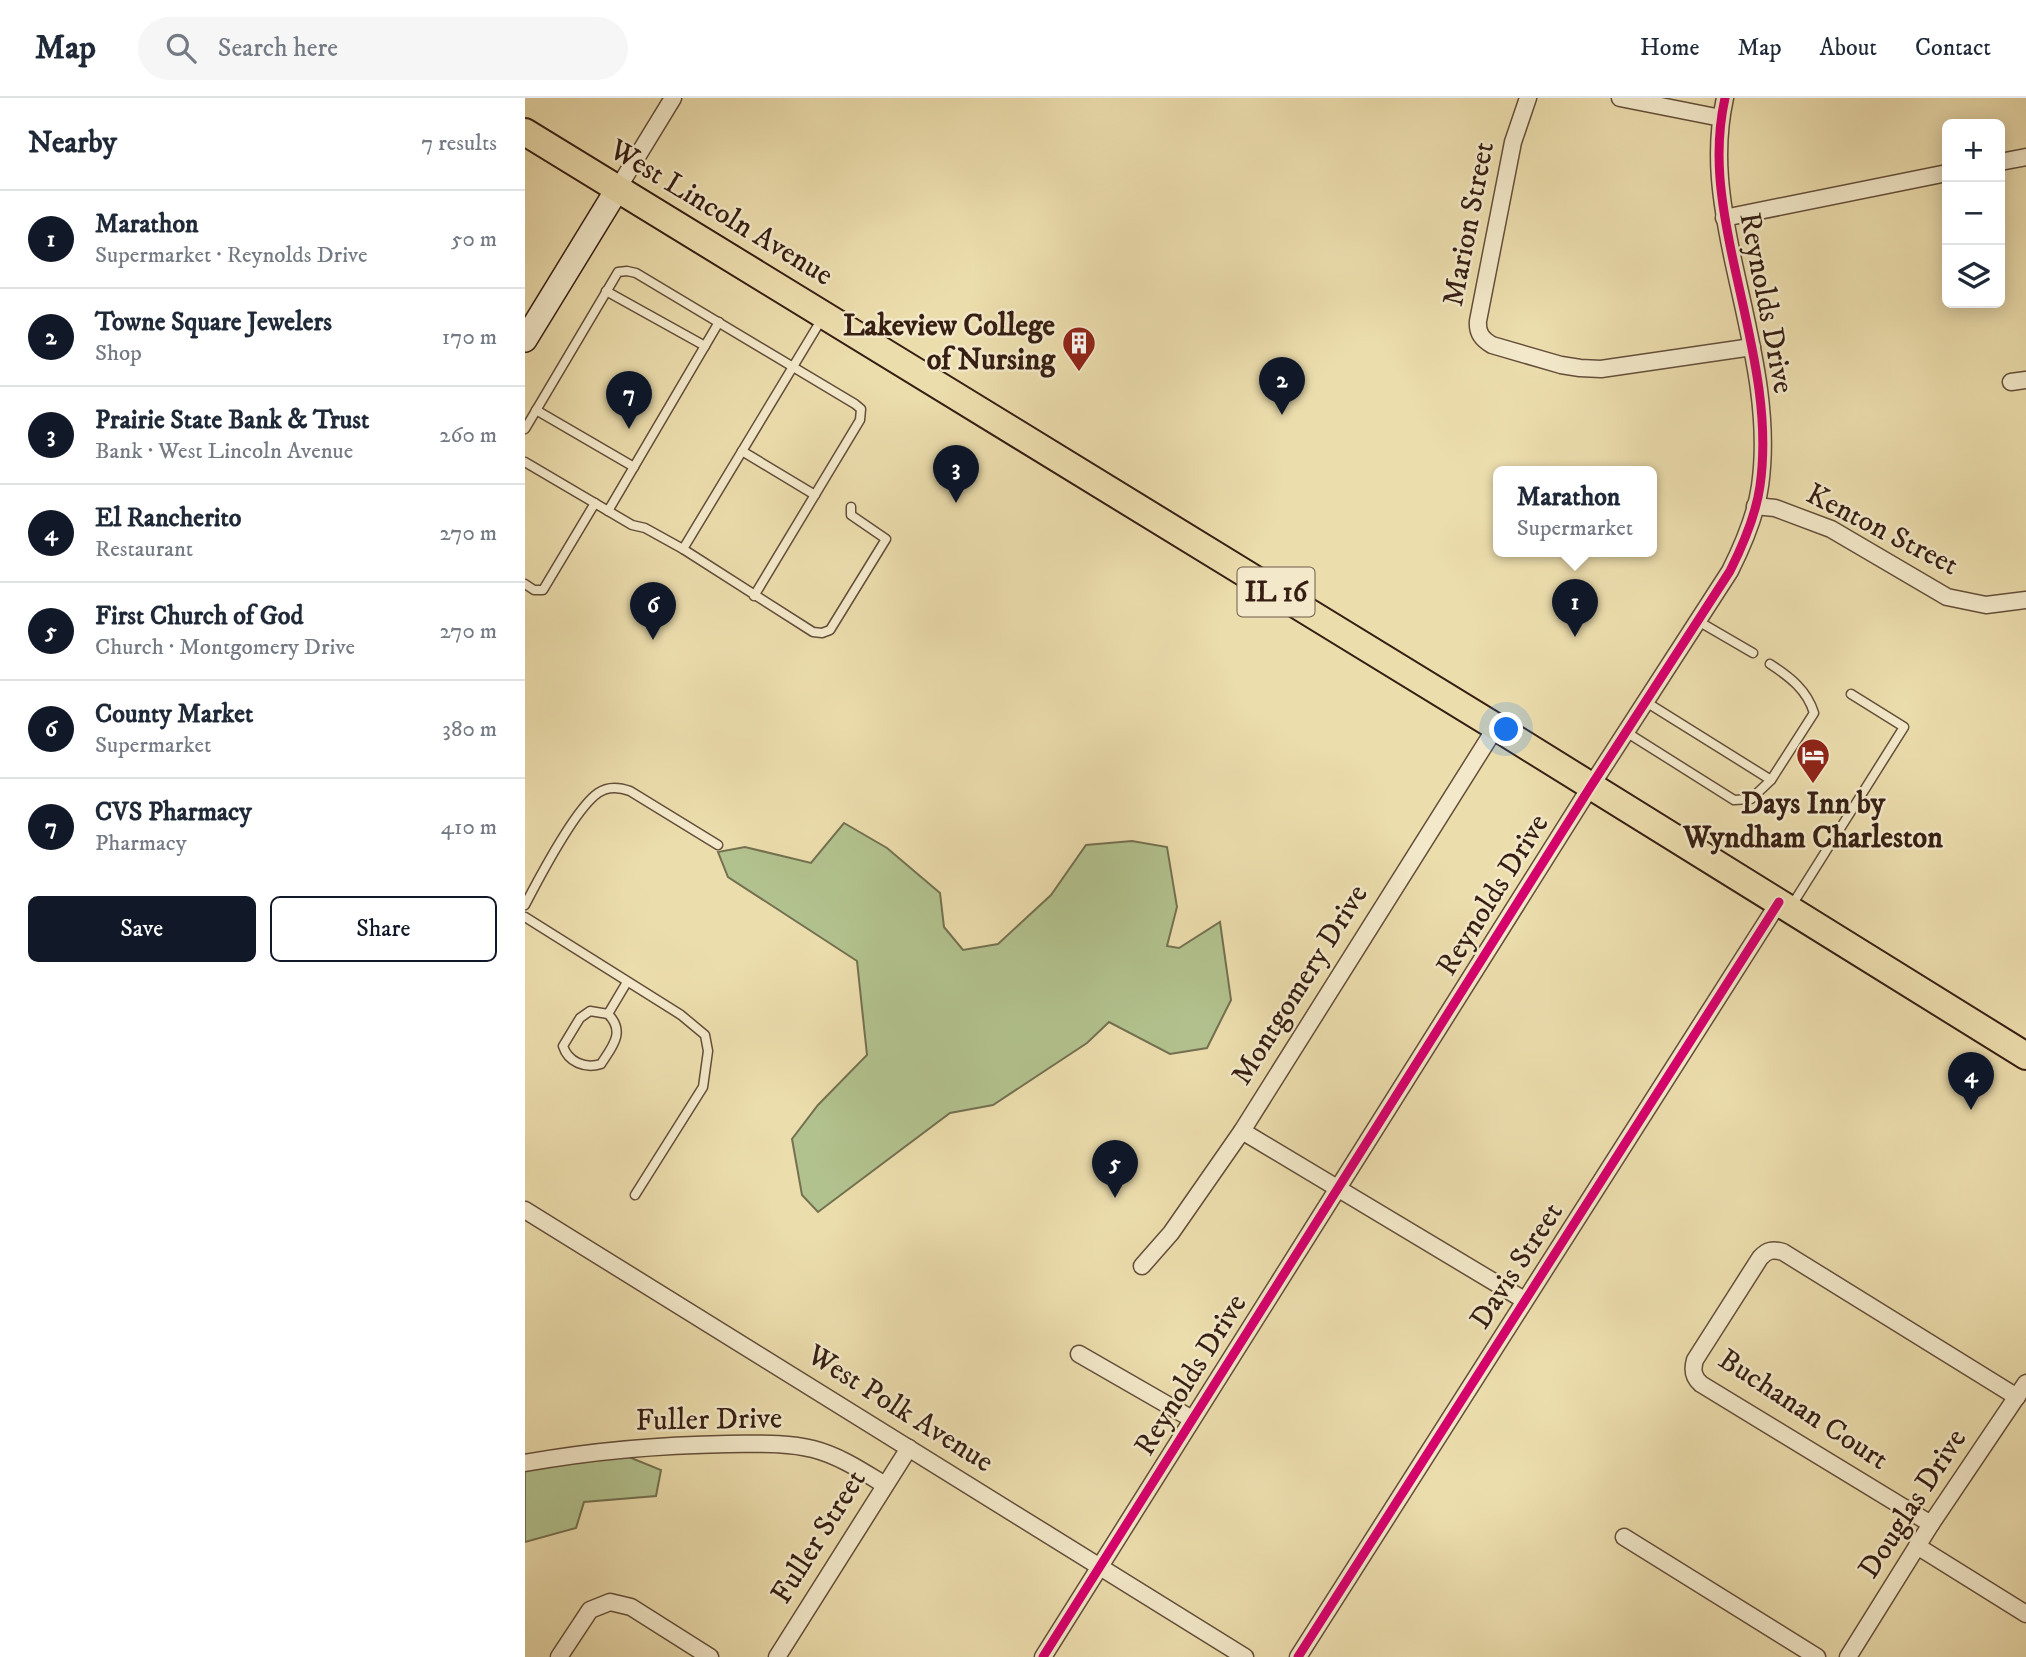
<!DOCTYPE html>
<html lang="en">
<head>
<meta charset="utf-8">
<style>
  :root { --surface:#fff; --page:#f6f6f7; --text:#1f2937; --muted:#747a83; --line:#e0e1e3; --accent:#111827 }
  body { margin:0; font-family:"IM FELL DW Pica",serif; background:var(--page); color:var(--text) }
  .controls { position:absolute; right:21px; top:21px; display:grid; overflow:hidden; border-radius:10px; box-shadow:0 4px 18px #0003 }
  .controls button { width:63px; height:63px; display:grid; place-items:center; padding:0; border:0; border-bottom:2px solid var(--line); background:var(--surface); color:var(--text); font:35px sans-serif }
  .you { position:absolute; left:982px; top:632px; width:24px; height:24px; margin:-18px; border:5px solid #fff; border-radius:50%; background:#1a73e8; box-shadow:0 0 0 10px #1a73e833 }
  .badge { display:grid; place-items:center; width:46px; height:46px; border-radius:50%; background:var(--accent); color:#fff; font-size:23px; font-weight:700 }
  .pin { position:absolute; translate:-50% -58px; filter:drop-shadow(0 2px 4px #0008) }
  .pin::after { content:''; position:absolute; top:37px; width:24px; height:21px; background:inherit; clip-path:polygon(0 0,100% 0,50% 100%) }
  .popup { position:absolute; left:968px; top:368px; width:164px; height:91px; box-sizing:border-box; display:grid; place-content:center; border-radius:10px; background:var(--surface); filter:drop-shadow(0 2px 5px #0005); font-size:23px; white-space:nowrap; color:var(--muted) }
  .popup b { font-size:26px; color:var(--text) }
  .popup::after { content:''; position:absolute; left:50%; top:100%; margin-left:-14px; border:14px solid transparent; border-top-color:var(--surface) }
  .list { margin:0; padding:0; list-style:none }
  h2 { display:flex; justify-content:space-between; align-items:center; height:91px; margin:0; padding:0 28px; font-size:30px }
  h2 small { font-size:23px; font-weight:400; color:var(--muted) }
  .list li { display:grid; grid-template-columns:46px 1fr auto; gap:21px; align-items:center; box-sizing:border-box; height:98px; padding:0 28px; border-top:2px solid var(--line) }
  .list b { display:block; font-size:26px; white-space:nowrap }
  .list p { margin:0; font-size:23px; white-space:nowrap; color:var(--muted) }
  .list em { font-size:23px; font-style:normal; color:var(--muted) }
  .actions { display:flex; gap:14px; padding:21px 28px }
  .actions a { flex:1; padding:16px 0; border:2px solid var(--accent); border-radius:10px; text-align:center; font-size:24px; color:var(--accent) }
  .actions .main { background:var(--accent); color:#fff }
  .icon { flex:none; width:38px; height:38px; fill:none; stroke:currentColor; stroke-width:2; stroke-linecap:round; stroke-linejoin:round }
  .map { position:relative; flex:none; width:1501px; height:1559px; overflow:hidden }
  header { display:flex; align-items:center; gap:42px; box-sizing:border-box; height:98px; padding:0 35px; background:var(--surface); border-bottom:2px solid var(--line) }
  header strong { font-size:33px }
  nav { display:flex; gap:38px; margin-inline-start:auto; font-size:24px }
  .search { width:490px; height:63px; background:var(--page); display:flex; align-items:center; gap:18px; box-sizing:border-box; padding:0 24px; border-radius:38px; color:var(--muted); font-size:26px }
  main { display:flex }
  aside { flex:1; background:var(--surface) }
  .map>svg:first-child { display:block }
</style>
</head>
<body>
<header>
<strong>Map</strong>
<div class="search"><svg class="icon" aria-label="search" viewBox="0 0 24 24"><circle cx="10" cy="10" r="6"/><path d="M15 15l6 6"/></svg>Search here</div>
<nav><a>Home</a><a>Map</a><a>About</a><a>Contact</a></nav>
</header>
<main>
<aside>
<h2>Nearby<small>7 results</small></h2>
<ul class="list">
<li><span class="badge">1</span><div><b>Marathon</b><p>Supermarket · Reynolds Drive</p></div><em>50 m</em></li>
<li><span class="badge">2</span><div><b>Towne Square Jewelers</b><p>Shop</p></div><em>170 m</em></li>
<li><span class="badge">3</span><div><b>Prairie State Bank &amp; Trust</b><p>Bank · West Lincoln Avenue</p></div><em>260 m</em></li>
<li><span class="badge">4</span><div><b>El Rancherito</b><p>Restaurant</p></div><em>270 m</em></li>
<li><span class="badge">5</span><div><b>First Church of God</b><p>Church · Montgomery Drive</p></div><em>270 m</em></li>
<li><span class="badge">6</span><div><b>County Market</b><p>Supermarket</p></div><em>380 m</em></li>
<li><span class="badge">7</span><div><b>CVS Pharmacy</b><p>Pharmacy</p></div><em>410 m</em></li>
</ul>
<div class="actions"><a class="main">Save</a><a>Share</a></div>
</aside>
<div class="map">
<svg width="1501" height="1559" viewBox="0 0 1501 1559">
  <rect width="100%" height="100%" fill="#ecddad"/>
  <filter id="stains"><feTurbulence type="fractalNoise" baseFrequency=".00286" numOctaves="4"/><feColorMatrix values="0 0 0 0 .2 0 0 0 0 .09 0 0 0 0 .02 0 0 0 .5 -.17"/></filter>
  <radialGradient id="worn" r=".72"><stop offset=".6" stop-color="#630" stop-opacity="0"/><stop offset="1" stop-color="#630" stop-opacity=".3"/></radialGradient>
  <g fill="#b2c28e" stroke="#747050" stroke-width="2">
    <polygon points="319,725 362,750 415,795 419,829 438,852 473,846 526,797 561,747 607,743 642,749 652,809 642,848 654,850 695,824 706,902 682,950 645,956 584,924 562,945 468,1007 425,1015 293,1114 277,1097 267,1041 293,1007 342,957 332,863 203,779 193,754 220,749 286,765"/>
    <polygon points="99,1357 136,1372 131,1398 59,1404 51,1430 0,1444 0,1372"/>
  </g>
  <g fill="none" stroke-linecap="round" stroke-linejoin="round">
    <g stroke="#644e3a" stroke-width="11">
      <g id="lane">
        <polyline points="81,193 180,248"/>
        <polyline points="11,312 109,369"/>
        <polyline points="0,331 93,174 102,173 111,175 330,306 336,311 335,322 229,498"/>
        <polyline points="217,353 290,397"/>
        <polyline points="0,364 107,427 120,430 158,451 288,534 297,535 305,532 361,441 326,417 326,409"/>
        <polyline points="83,413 194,224"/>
        <polyline points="158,451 298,219"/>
        <polyline points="0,486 9,492 18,492 70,405"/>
        <polyline points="1173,523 1228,555"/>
        <polyline points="1121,604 1246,682"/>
        <path d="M 1101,634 L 1209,702 L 1226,701 L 1246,682 L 1289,615 C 1282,592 1265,579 1245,566"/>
        <path d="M 0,807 C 14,780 51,710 73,695 C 83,688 94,689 105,693 L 193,747"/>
        <polyline points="1267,807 1379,629 1326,596"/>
        <polyline points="0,819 156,917 180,937 183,953 178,989 110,1097"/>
        <path d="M 83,916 L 65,913 L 55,920 L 38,948 C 43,964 60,971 76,966 C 87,949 101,934 83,916 L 102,884"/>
      </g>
    </g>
    <g stroke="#644e3a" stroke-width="19">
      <g id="street">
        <path d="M 1003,0 L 988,44 L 953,223 C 952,235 957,241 967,247 L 1036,267 L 1055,270 L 1076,271 L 1227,249"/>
        <polyline points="1095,0 1196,20"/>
        <polyline points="1475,64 1501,59"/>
        <polyline points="93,90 148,0"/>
        <polyline points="1199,120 1422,75"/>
        <polyline points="1486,284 1501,282"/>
        <polyline points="1230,408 1250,410 1306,431 1422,499 1461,507 1501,502"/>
        <polyline points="717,1033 999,1202"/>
        <polyline points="0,1112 720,1559"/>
        <polyline points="617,1168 646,1135 717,1033 971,629"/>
        <polyline points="554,1256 667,1321"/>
        <path d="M 0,1365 C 67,1353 135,1347 203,1346 C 232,1346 260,1344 288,1351 C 315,1358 337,1373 360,1387"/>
        <path d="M 1406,1426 L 1176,1286 C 1168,1279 1167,1272 1170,1262 L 1235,1160 C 1242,1152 1248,1151 1258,1154 L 1492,1299"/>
        <polyline points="1099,1439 1292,1559"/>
        <polyline points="1392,1448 1501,1516"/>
        <polyline points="34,1559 65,1512 85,1504 106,1509 185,1559"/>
        <polyline points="252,1559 384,1350"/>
        <path d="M 518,1559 L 1066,688 L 1205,473 C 1218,447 1231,417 1235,388 C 1246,311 1223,233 1207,157 C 1196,104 1188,54 1200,0"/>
        <polyline points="773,1559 1254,804"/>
        <polyline points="1323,1559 1406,1426 1501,1285"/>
      </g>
    </g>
    <g stroke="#361e13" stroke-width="26">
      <polyline id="secondary" points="0,242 93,90"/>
    </g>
    <g stroke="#361e13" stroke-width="30">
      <polyline id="primary" points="0,34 971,629 1501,958"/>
    </g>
    <use href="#lane" stroke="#f3e9ca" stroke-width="8"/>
    <use href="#street" stroke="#f3e9ca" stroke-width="16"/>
    <use href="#secondary" stroke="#f3e9ca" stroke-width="23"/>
    <use href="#primary" stroke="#ecddad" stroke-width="26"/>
    <g stroke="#f3e9ca" stroke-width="13">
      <g id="cycleway">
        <path d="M 518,1559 L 1066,688 L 1205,473 C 1218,447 1231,417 1235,388 C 1246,311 1223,233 1207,157 C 1196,104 1188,54 1200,0"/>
        <polyline points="773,1559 1254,804"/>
      </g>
    </g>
    <use href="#cycleway" stroke="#d6006c" stroke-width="9"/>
  </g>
  <defs>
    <g id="building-pin" transform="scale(1.75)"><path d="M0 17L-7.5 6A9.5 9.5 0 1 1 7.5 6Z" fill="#8f2418" stroke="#f3e9ca"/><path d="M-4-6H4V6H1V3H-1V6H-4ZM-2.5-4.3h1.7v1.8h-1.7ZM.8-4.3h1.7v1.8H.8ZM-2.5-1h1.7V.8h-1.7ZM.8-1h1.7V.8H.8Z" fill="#fff"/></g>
    <g id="hotel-pin" transform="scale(1.75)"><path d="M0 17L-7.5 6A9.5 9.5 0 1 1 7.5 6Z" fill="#8f2418" stroke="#f3e9ca"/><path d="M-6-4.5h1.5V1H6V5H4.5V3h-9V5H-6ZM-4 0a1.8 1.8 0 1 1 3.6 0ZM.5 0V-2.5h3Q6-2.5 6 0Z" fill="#fff"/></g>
  </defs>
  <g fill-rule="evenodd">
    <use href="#building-pin" x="554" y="245"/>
    <use href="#hotel-pin" x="1288" y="657"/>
  </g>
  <g text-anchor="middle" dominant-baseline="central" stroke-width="5" stroke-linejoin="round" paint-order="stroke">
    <rect fill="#f3e9ca" stroke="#6f5b4a" stroke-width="2" x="712.5" y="469.5" width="77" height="49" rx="5"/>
    <g font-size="28" font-weight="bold" fill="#361e13">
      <text x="751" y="494">IL 16</text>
    </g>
    <g font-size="30" fill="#361e13" stroke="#f3e9ca">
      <text transform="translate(196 115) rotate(31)">West Lincoln Avenue</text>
      <text transform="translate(944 126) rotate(-79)">Marion Street</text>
      <text transform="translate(1241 205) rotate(79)">Reynolds Drive</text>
      <text transform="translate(1357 432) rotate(27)">Kenton Street</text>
      <text transform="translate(968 797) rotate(-58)">Reynolds Drive</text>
      <text transform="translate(775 887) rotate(-58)">Montgomery Drive</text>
      <text transform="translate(992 1168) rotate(-57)">Davis Street</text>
      <text transform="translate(666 1277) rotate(-58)">Reynolds Drive</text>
      <text transform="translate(375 1311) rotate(32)">West Polk Avenue</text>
      <text transform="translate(1278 1312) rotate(33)">Buchanan Court</text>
      <text transform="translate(184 1322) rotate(-1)">Fuller Drive</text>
      <text transform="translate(1388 1406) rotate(-57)">Douglas Drive</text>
      <text transform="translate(294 1439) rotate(-58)">Fuller Street</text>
    </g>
    <g font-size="30" font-weight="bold" fill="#361e13" stroke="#f3e9ca" text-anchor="end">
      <text x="530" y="228">Lakeview College<tspan x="530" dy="34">of Nursing</tspan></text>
      <text x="1288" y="706" text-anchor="middle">Days Inn by<tspan x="1288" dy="34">Wyndham Charleston</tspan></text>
    </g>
  </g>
  <rect width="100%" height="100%" filter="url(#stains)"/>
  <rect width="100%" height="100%" fill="url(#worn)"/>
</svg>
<div class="controls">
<button>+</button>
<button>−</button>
<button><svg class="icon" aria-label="layers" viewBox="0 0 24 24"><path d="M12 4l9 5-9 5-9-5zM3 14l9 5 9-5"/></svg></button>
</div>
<div class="you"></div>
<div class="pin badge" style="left:1050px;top:539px">1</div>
<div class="popup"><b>Marathon</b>Supermarket</div>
<div class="pin badge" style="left:757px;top:317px">2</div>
<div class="pin badge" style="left:431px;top:405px">3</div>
<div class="pin badge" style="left:1446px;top:1012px">4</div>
<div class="pin badge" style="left:590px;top:1100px">5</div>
<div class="pin badge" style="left:128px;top:542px">6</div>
<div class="pin badge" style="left:104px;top:331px">7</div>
</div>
</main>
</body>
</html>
